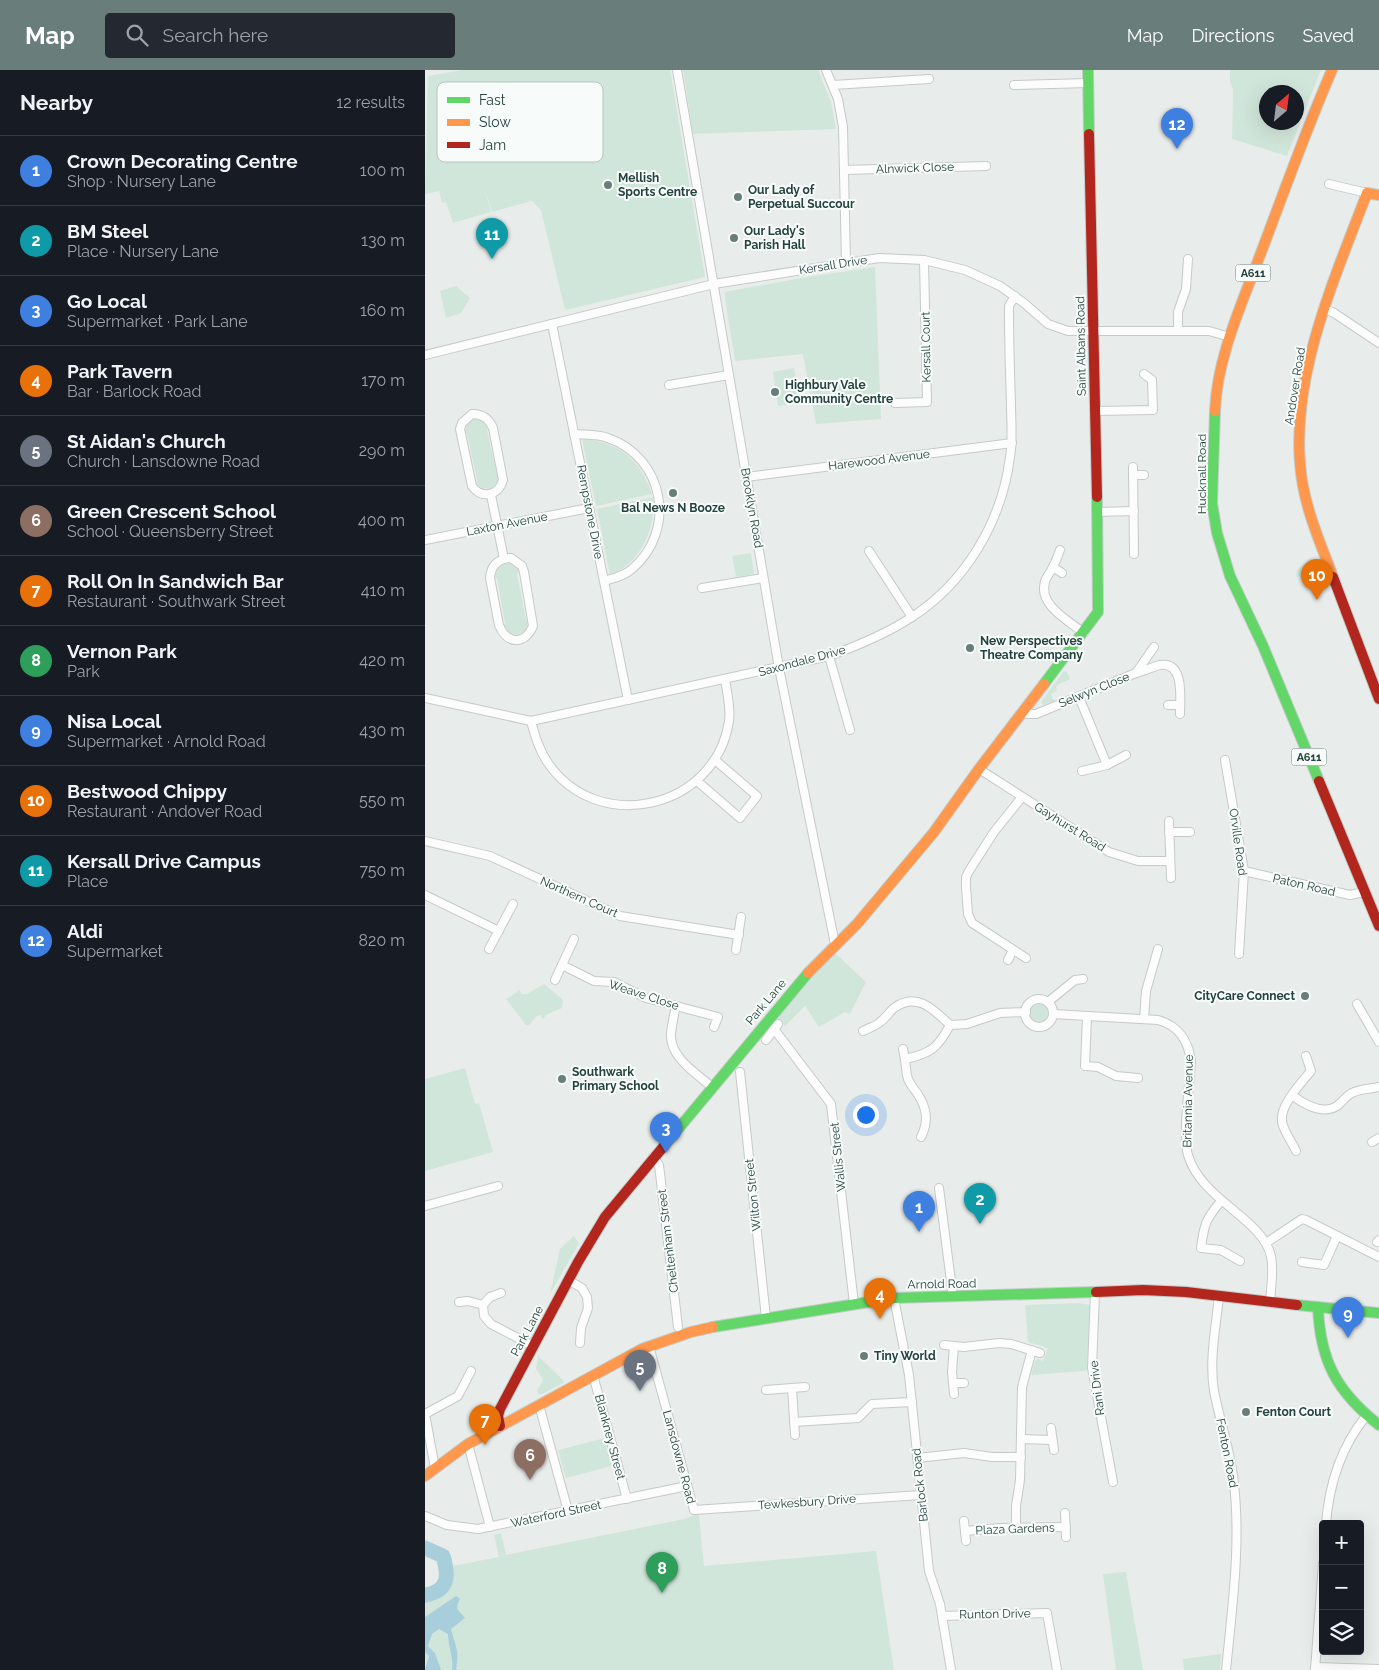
<!DOCTYPE html>
<html lang="en">
<head>
<meta charset="utf-8">
<style>
  :root { --surface:#171b24; --page:#242831; --text:#f1f3f6; --muted:#9ea1a6; --line:#363941; --accent:#697e7b }
  body { margin:0; font-family:Raleway,sans-serif; background:var(--page); color:var(--text) }
  .controls { position:absolute; right:15px; bottom:15px; display:grid; overflow:hidden; border-radius:5px; box-shadow:0 5px 20px #0002 }
  .controls button { width:45px; height:45px; display:grid; place-items:center; padding:0; border:0; border-bottom:1px solid var(--line); background:var(--surface); color:var(--text); font:25px sans-serif }
  .compass { position:absolute; left:834px; top:15px; width:45px; height:45px; border-radius:50%; background:var(--surface); box-shadow:0 5px 20px #0002; rotate:28deg }
  .you { position:absolute; left:440px; top:1044px; width:18px; height:18px; margin:-12px; border:4px solid #fff; border-radius:50%; background:#1a73e8; box-shadow:0 0 0 8px #1a73e833 }
  .badge { display:grid; place-items:center; width:32px; height:32px; border-radius:50%; background:var(--accent); color:#fff; font-size:16px; font-weight:700 }
  .pin { position:absolute; translate:-50% -41px; filter:drop-shadow(0 1px 2px #0008) }
  .pin::after { content:''; position:absolute; top:26px; width:18px; height:15px; background:inherit; clip-path:polygon(0 0,100% 0,50% 100%) }
  .list { margin:0; padding:0; list-style:none }
  h2 { display:flex; justify-content:space-between; align-items:center; height:65px; margin:0; padding:0 20px; font-size:21px }
  h2 small { font-size:16px; font-weight:400; color:var(--muted) }
  .list li { display:grid; grid-template-columns:32px 1fr auto; gap:15px; align-items:center; box-sizing:border-box; height:70px; padding:0 20px; border-top:1px solid var(--line) }
  .list b { display:block; font-size:19px; white-space:nowrap }
  .list p { margin:0; font-size:16px; white-space:nowrap; color:var(--muted) }
  .list em { font-size:16px; font-style:normal; color:var(--muted) }
  .icon { flex:none; width:28px; height:28px; fill:none; stroke:currentColor; stroke-width:2; stroke-linecap:round; stroke-linejoin:round }
  .map { position:relative; flex:none; width:954px; height:1600px; overflow:hidden }
  header { display:flex; align-items:center; gap:30px; box-sizing:border-box; height:70px; padding:0 25px; background:var(--accent); color:#fff }
  header strong { font-size:24px }
  nav { display:flex; gap:28px; margin-inline-start:auto; font-size:18px }
  .search { width:350px; height:45px; background:var(--page); display:flex; align-items:center; gap:12px; box-sizing:border-box; padding:0 18px; border-radius:5px; color:var(--muted); font-size:19px }
  main { display:flex }
  aside { flex:1; background:var(--surface) }
  .map>svg:first-child { display:block }
</style>
</head>
<body>
<header>
<strong>Map</strong>
<div class="search"><svg class="icon" aria-label="search" viewBox="0 0 24 24"><circle cx="10" cy="10" r="6"/><path d="M15 15l6 6"/></svg>Search here</div>
<nav><a>Map</a><a>Directions</a><a>Saved</a></nav>
</header>
<main>
<aside>
<h2>Nearby<small>12 results</small></h2>
<ul class="list">
<li><span class="badge" style="background:#3f7fe0">1</span><div><b>Crown Decorating Centre</b><p>Shop · Nursery Lane</p></div><em>100 m</em></li>
<li><span class="badge" style="background:#0f9aa8">2</span><div><b>BM Steel</b><p>Place · Nursery Lane</p></div><em>130 m</em></li>
<li><span class="badge" style="background:#3f7fe0">3</span><div><b>Go Local</b><p>Supermarket · Park Lane</p></div><em>160 m</em></li>
<li><span class="badge" style="background:#e8710a">4</span><div><b>Park Tavern</b><p>Bar · Barlock Road</p></div><em>170 m</em></li>
<li><span class="badge" style="background:#6b7280">5</span><div><b>St Aidan's Church</b><p>Church · Lansdowne Road</p></div><em>290 m</em></li>
<li><span class="badge" style="background:#8d6e63">6</span><div><b>Green Crescent School</b><p>School · Queensberry Street</p></div><em>400 m</em></li>
<li><span class="badge" style="background:#e8710a">7</span><div><b>Roll On In Sandwich Bar</b><p>Restaurant · Southwark Street</p></div><em>410 m</em></li>
<li><span class="badge" style="background:#2e9e5b">8</span><div><b>Vernon Park</b><p>Park</p></div><em>420 m</em></li>
<li><span class="badge" style="background:#3f7fe0">9</span><div><b>Nisa Local</b><p>Supermarket · Arnold Road</p></div><em>430 m</em></li>
<li><span class="badge" style="background:#e8710a">10</span><div><b>Bestwood Chippy</b><p>Restaurant · Andover Road</p></div><em>550 m</em></li>
<li><span class="badge" style="background:#0f9aa8">11</span><div><b>Kersall Drive Campus</b><p>Place</p></div><em>750 m</em></li>
<li><span class="badge" style="background:#3f7fe0">12</span><div><b>Aldi</b><p>Supermarket</p></div><em>820 m</em></li>
</ul>
</aside>
<div class="map">
<svg width="954" height="1600" viewBox="0 0 954 1600">
  <rect width="100%" height="100%" fill="#e8edeb"/>
  <g fill="#d1e6da" fill-rule="evenodd">
    <polygon points="38,0 245,0 280,207 140,240 116,140 107,131 67,142 60,120 66,142 28,153 21,132 17,133 14,121 0,124 3,6"/>
    <polygon points="258,0 393,0 406,32 411,59 268,64"/>
    <path d="M 805,0 L 896,0 L 862,86 L 807,69 L 808,19 L 805,12 ZM 842,22 L 872,22 L 872,52 L 842,52 Z"/>
    <polygon points="450,197 456,349 391,354 378,284 310,291 299,222 382,207"/>
    <polygon points="31,216 45,228 36,243 21,248 15,221"/>
    <polygon points="369,298 375,333 353,336 348,302"/>
    <polygon points="49,349 57,351 63,357 62,360 72,405 74,407 72,415 67,419 56,418 51,412 52,409 42,364 40,362 42,353"/>
    <path d="M 157,369 C 194,372 215,389 227,424 L 171,436 Z"/>
    <path d="M 228,427 C 230,452 222,478 202,495 C 197,499 191,502 185,505 L 172,439 Z"/>
    <polygon points="326,483 329,504 311,507 307,486"/>
    <polygon points="886,488 890,497 888,498 889,502 891,502 894,508 890,510 871,506 873,499"/>
    <polygon points="85,493 91,496 94,501 92,504 101,549 103,551 101,560 92,565 85,564 79,556 80,553 72,508 70,506 74,496"/>
    <polygon points="639,601 642,602 645,609 634,614 631,617 632,621 626,624 629,631 618,635 616,632"/>
    <polygon points="409,882 441,912 425,944 420,942 394,957 380,936 360,956 353,948 380,911"/>
    <polygon points="119,914 138,930 137,938 123,944 117,949 116,945 112,946 104,955 101,955 81,929 95,920 96,924 102,924"/>
    <circle cx="614" cy="943" r="9"/>
    <polygon points="40,998 50,1034 54,1033 68,1082 0,1101 0,1009"/>
    <polygon points="149,1166 154,1173 152,1177 125,1224 135,1179"/>
    <polygon points="654,1233 665,1235 665,1238 662,1299 660,1301 606,1305 610,1291 613,1289 618,1291 623,1278 603,1272 600,1235"/>
    <polygon points="111,1284 140,1312 117,1324 113,1324 112,1320 117,1313 118,1309 111,1299 113,1287"/>
    <polygon points="180,1368 187,1396 141,1408 133,1380"/>
    <path d="M 269,1445 L 274,1445 L 279,1496 L 451,1481 L 469,1600 L 0,1600 L 0,1530 C 19,1524 28,1518 27,1496 L 74,1487 L 69,1465 L 76,1463 L 81,1485 L 259,1449 Z"/>
    <polygon points="701,1502 718,1600 691,1600 678,1504"/>
    <polygon points="796,1584 795,1600 759,1600 758,1589"/>
  </g>
  <path fill="#a8cedb" d="M 31,1526 L 35,1529 C 29,1540 34,1540 40,1548 L 26,1559 C 30,1576 35,1580 31,1599 L 33,1600 L 27,1600 C 29,1588 23,1577 23,1564 L 14,1559 L 7,1564 L 3,1576 L 10,1583 L 16,1600 L 0,1600 L 4,1586 L 0,1582 L 0,1547 Z"/>
  <g fill="none" stroke-linecap="round" stroke-linejoin="round">
    <path stroke="#a8cedb" stroke-width="15" d="M 0,1478 L 18,1486 C 24,1506 24,1521 0,1525"/>
    <g stroke="#c5cac8" stroke-width="10">
      <g id="street">
        <polyline points="252,0 354,598 410,874"/>
        <polyline points="401,0 413,29 418,57 421,192"/>
        <polyline points="408,15 504,9"/>
        <polyline points="589,15 663,13"/>
        <polyline points="419,100 561,96"/>
        <polyline points="904,114 942,123"/>
        <polyline points="898,238 909,243 954,273"/>
        <polyline points="127,254 203,630"/>
        <polyline points="753,261 753,242 761,219 763,189"/>
        <polyline points="0,285 289,214 454,188 499,190 540,200 575,216 599,233 623,254 643,261 784,261 805,267"/>
        <polyline points="244,315 304,305"/>
        <polyline points="470,333 502,332 499,190"/>
        <polyline points="670,341 728,340 727,310 719,304"/>
        <path d="M 47,344 C 57,344 64,348 68,358 L 78,410 C 74,425 57,430 47,416 L 35,359 L 37,353 Z"/>
        <path d="M 149,364 C 161,365 173,364 183,368 C 240,388 252,461 207,499 C 199,506 189,508 179,511"/>
        <polyline points="708,397 709,484"/>
        <polyline points="708,405 719,405"/>
        <polyline points="321,407 587,373"/>
        <polyline points="66,425 79,489"/>
        <polyline points="672,442 709,441"/>
        <polyline points="0,470 164,438"/>
        <path d="M 635,480 C 633,486 630,493 627,499 C 625,503 621,507 620,512 C 613,535 644,551 659,563"/>
        <polyline points="444,481 487,547"/>
        <path d="M 86,488 L 97,496 L 99,502 L 108,556 C 100,575 82,575 74,555 L 65,508 C 66,495 73,489 86,488 Z"/>
        <polyline points="628,497 637,503"/>
        <polyline points="277,518 338,508"/>
        <polyline points="404,586 425,660"/>
        <path d="M 711,603 C 719,601 727,597 735,595 C 760,591 755,629 755,644"/>
        <polyline points="654,627 682,695"/>
        <path d="M 0,628 L 106,651 L 404,586 C 432,576 461,564 487,547 C 541,512 577,451 585,387 C 588,370 586,351 586,334 C 585,303 584,273 584,243 L 584,236 L 590,226"/>
        <polyline points="743,635 755,635"/>
        <polyline points="598,641 602,644 611,644 711,603 729,577"/>
        <path d="M 106,651 C 110,666 114,680 123,693 C 173,766 291,739 304,651 C 306,638 302,623 300,609"/>
        <polyline points="800,690 819,801 814,884"/>
        <polyline points="554,699 684,782 713,791 745,791"/>
        <polyline points="657,701 682,695 701,685"/>
        <polyline points="272,711 315,748 332,726 290,690"/>
        <polyline points="597,727 569,762 544,801 541,807 541,817 543,844 547,853 601,888"/>
        <polyline points="744,751 746,808"/>
        <polyline points="744,762 765,762"/>
        <polyline points="0,771 65,786 195,846 314,865"/>
        <polyline points="819,801 925,825 939,822"/>
        <polyline points="0,825 74,861"/>
        <polyline points="64,879 88,834"/>
        <polyline points="311,880 316,847"/>
        <polyline points="583,890 588,880"/>
        <polyline points="137,895 169,911 189,912 221,928 293,947 289,957"/>
        <polyline points="130,910 149,869"/>
        <circle cx="614" cy="943" r="14"/>
        <polyline points="623,932 650,910 658,909"/>
        <polyline points="932,934 954,972"/>
        <path d="M 251,936 C 249,945 247,954 246,963 C 244,987 271,1003 287,1017"/>
        <path d="M 628,944 L 733,950 C 754,956 763,970 766,991 C 765,1013 757,1066 763,1085 C 776,1130 837,1148 846,1186 C 849,1201 846,1217 845,1232"/>
        <polyline points="662,946 660,996 673,997 691,1006 713,1008"/>
        <polyline points="719,949 721,921 733,879"/>
        <polyline points="349,959 406,1034 429,1234"/>
        <path d="M 438,961 C 444,958 451,956 455,952 C 461,948 464,942 469,938 C 492,921 509,940 525,955 L 542,954 L 575,943 L 601,942"/>
        <polyline points="341,970 353,954"/>
        <polyline points="478,979 480,989"/>
        <polyline points="315,1002 341,1248"/>
        <path d="M 868,1026 C 879,1034 898,1045 912,1036 C 917,1032 921,1026 927,1023 C 935,1019 945,1019 954,1017"/>
        <path d="M 496,1067 C 504,1051 502,1038 492,1023 C 489,1019 485,1014 483,1009 C 481,1003 481,996 480,989 C 505,984 513,978 525,955"/>
        <polyline points="947,1072 954,1068"/>
        <path d="M 871,1081 C 867,1072 859,1062 857,1052 C 854,1036 876,1013 886,1001 L 881,986"/>
        <polyline points="228,1087 234,1095 253,1257"/>
        <polyline points="514,1118 528,1227"/>
        <path d="M 796,1131 C 781,1149 779,1154 776,1178 L 796,1180 L 815,1191"/>
        <polyline points="0,1136 73,1116"/>
        <polyline points="952,1172 954,1170"/>
        <polyline points="841,1173 877,1149 881,1150 954,1187"/>
        <polyline points="877,1192 899,1195 912,1166"/>
        <polyline points="143,1210 157,1218 162,1227 163,1238 156,1258 155,1273"/>
        <polyline points="76,1223 65,1227 58,1235 59,1246 66,1254 108,1276"/>
        <polyline points="670,1223 667,1298 688,1412"/>
        <path d="M 794,1226 C 791,1257 784,1289 789,1321 C 795,1352 806,1382 809,1414 C 816,1475 807,1539 801,1600"/>
        <polyline points="469,1228 484,1305 504,1501 515,1534 526,1600"/>
        <polyline points="34,1232 43,1231 58,1235"/>
        <polyline points="519,1275 539,1277 574,1273 586,1274 615,1283"/>
        <polyline points="224,1276 269,1440 496,1425"/>
        <polyline points="168,1305 202,1429"/>
        <polyline points="528,1313 539,1313"/>
        <polyline points="367,1318 370,1365"/>
        <polyline points="341,1320 380,1317"/>
        <polyline points="529,1324 527,1302 529,1276"/>
        <polyline points="114,1335 143,1441"/>
        <polyline points="369,1352 433,1348 447,1334 487,1332"/>
        <polyline points="626,1358 629,1380"/>
        <polyline points="596,1369 627,1370"/>
        <polyline points="43,1374 65,1457"/>
        <polyline points="492,1388 539,1383 567,1387 596,1387"/>
        <polyline points="10,1398 0,1344 33,1326 46,1301"/>
        <polyline points="640,1443 641,1467"/>
        <polyline points="0,1446 22,1455 53,1459 262,1416"/>
        <polyline points="539,1451 541,1471"/>
        <path d="M 901,1454 C 904,1415 916,1377 941,1346"/>
        <polyline points="591,1458 591,1436 595,1410 597,1317 607,1280"/>
        <polyline points="540,1461 574,1458 641,1457"/>
        <polyline points="517,1546 622,1543 632,1600"/>
        <polyline points="890,1597 954,1599"/>
        <polyline points="890,1600 898,1493"/>
      </g>
    </g>
    <g stroke="#c3cbc9" stroke-width="12">
      <g id="fast">
        <polyline points="663,0 664,64"/>
        <polyline points="790,341 787,433 792,463 805,506 838,576 894,711"/>
        <polyline points="619,614 673,542 672,427"/>
        <polyline points="239,1076 383,903"/>
        <polyline points="872,1235 954,1243"/>
        <path d="M 893,1237 C 895,1291 912,1322 954,1355"/>
        <polyline points="288,1257 469,1228 671,1222"/>
      </g>
    </g>
    <g stroke="#c3cbc9" stroke-width="12">
      <g id="slow">
        <path d="M 790,341 C 792,288 816,236 834,188 C 858,125 880,62 907,0"/>
        <path d="M 908,507 C 897,477 884,448 878,416 C 860,318 908,213 942,123 L 954,125"/>
        <polyline points="383,903 432,854 509,762 554,699 619,614"/>
        <polyline points="0,1406 43,1374 217,1279 266,1262 288,1257"/>
      </g>
    </g>
    <g stroke="#c3cbc9" stroke-width="12">
      <g id="jam">
        <polyline points="664,64 672,427"/>
        <polyline points="908,507 954,629"/>
        <polyline points="894,711 954,856"/>
        <polyline points="671,1222 718,1220 761,1222 872,1235"/>
        <polyline points="75,1356 73,1346 75,1339 153,1192 180,1147 239,1076"/>
      </g>
    </g>
    <use href="#street" stroke="#fcfcfc" stroke-width="8"/>
    <use href="#fast" stroke="#63d668" stroke-width="10"/>
    <use href="#slow" stroke="#ff974d" stroke-width="10"/>
    <use href="#jam" stroke="#b3261e" stroke-width="10"/>
  </g>
  <g fill="#697e7b" stroke="#f7fbf9" stroke-width="2">
    <circle cx="183" cy="115" r="5"/>
    <circle cx="313" cy="127" r="5"/>
    <circle cx="309" cy="168" r="5"/>
    <circle cx="350" cy="322" r="5"/>
    <circle cx="248" cy="423" r="5"/>
    <circle cx="545" cy="578" r="5"/>
    <circle cx="880" cy="926" r="5"/>
    <circle cx="137" cy="1009" r="5"/>
    <circle cx="439" cy="1286" r="5"/>
    <circle cx="821" cy="1342" r="5"/>
  </g>
  <g text-anchor="middle" dominant-baseline="central" stroke-width="4" stroke-linejoin="round" paint-order="stroke">
    <g fill="#f7fbf9" stroke="#637a76" stroke-width="1">
      <rect x="810.5" y="194.5" width="35" height="17" rx="4"/>
      <rect x="866.5" y="678.5" width="35" height="17" rx="4"/>
    </g>
    <g font-size="11" font-weight="bold" fill="#24423e">
      <text x="828" y="203">A611</text>
      <text x="884" y="687">A611</text>
    </g>
    <g font-size="12" fill="#24423e" stroke="#f7fbf9">
      <text transform="translate(490 98) rotate(-2)">Alnwick Close</text>
      <text transform="translate(408 195) rotate(-9)">Kersall Drive</text>
      <text transform="translate(656 276) rotate(-91)">Saint Albans Road</text>
      <text transform="translate(501 277) rotate(-91)">Kersall Court</text>
      <text transform="translate(870 316) rotate(-81)">Andover Road</text>
      <text transform="translate(454 390) rotate(-7)">Harewood Avenue</text>
      <text transform="translate(777 404) rotate(-90)">Hucknall Road</text>
      <text transform="translate(327 438) rotate(80)">Brooklyn Road</text>
      <text transform="translate(165 442) rotate(79)">Rempstone Drive</text>
      <text transform="translate(82 454) rotate(-11)">Laxton Avenue</text>
      <text transform="translate(377 591) rotate(-15)">Saxondale Drive</text>
      <text transform="translate(669 620) rotate(-22)">Selwyn Close</text>
      <text transform="translate(645 757) rotate(32)">Gayhurst Road</text>
      <text transform="translate(813 772) rotate(82)">Orville Road</text>
      <text transform="translate(879 815) rotate(13)">Paton Road</text>
      <text transform="translate(154 827) rotate(24)">Northern Court</text>
      <text transform="translate(219 925) rotate(18)">Weave Close</text>
      <text transform="translate(341 932) rotate(-50)">Park Lane</text>
      <text transform="translate(763 1031) rotate(-89)">Britannia Avenue</text>
      <text transform="translate(413 1087) rotate(-96)">Wallis Street</text>
      <text transform="translate(328 1125) rotate(-96)">Wilton Street</text>
      <text transform="translate(243 1171) rotate(-97)">Cheltenham Street</text>
      <text transform="translate(517 1214) rotate(-1)">Arnold Road</text>
      <text transform="translate(102 1261) rotate(-62)">Park Lane</text>
      <text transform="translate(672 1318) rotate(-97)">Rani Drive</text>
      <text transform="translate(185 1367) rotate(75)">Blankney Street</text>
      <text transform="translate(802 1383) rotate(79)">Fenton Road</text>
      <text transform="translate(254 1387) rotate(75)">Lansdowne Road</text>
      <text transform="translate(495 1415) rotate(-96)">Barlock Road</text>
      <text transform="translate(382 1432) rotate(-4)">Tewkesbury Drive</text>
      <text transform="translate(131 1444) rotate(-12)">Waterford Street</text>
      <text transform="translate(590 1459) rotate(-2)">Plaza Gardens</text>
      <text transform="translate(570 1544) rotate(-1)">Runton Drive</text>
    </g>
    <g font-size="12" font-weight="bold" fill="#24423e" stroke="#f7fbf9" text-anchor="start">
      <text x="193" y="108">Mellish<tspan x="193" dy="14">Sports Centre</tspan></text>
      <text x="323" y="120">Our Lady of<tspan x="323" dy="14">Perpetual Succour</tspan></text>
      <text x="319" y="161">Our Lady's<tspan x="319" dy="14">Parish Hall</tspan></text>
      <text x="360" y="315">Highbury Vale<tspan x="360" dy="14">Community Centre</tspan></text>
      <text x="248" y="438" text-anchor="middle">Bal News N Booze</text>
      <text x="555" y="571">New Perspectives<tspan x="555" dy="14">Theatre Company</tspan></text>
      <text x="870" y="926" text-anchor="end">CityCare Connect</text>
      <text x="147" y="1002">Southwark<tspan x="147" dy="14">Primary School</tspan></text>
      <text x="449" y="1286">Tiny World</text>
      <text x="831" y="1342">Fenton Court</text>
    </g>
  </g>
  <rect x="12" y="12" width="166" height="80" rx="8" fill="#f7fbf9" stroke="#b8c4c1" stroke-width="1"/>
  <rect x="22" y="27" width="23" height="6" fill="#63d668"/>
  <rect x="22" y="49" width="23" height="7" fill="#ff974d"/>
  <rect x="22" y="72" width="23" height="6" fill="#b3261e"/>
  <g font-size="14" fill="#24423e">
    <text x="54" y="35">Fast</text>
    <text x="54" y="57">Slow</text>
    <text x="54" y="80">Jam</text>
  </g>
</svg>
<div class="controls">
<button>+</button>
<button>−</button>
<button><svg class="icon" aria-label="layers" viewBox="0 0 24 24"><path d="M12 4l9 5-9 5-9-5zM3 14l9 5 9-5"/></svg></button>
</div>
<svg class="compass" viewBox="-18 -18 36 36"><path d="M0-13l5 13h-10z" fill="#e53935"/><path d="M0 13l5-13h-10z" fill="#9ea1a6"/></svg>
<div class="you"></div>
<div class="pin badge" style="left:494px;top:1162px;background:#3f7fe0">1</div>
<div class="pin badge" style="left:555px;top:1154px;background:#0f9aa8">2</div>
<div class="pin badge" style="left:241px;top:1083px;background:#3f7fe0">3</div>
<div class="pin badge" style="left:455px;top:1249px;background:#e8710a">4</div>
<div class="pin badge" style="left:215px;top:1321px;background:#6b7280">5</div>
<div class="pin badge" style="left:105px;top:1410px;background:#8d6e63">6</div>
<div class="pin badge" style="left:60px;top:1375px;background:#e8710a">7</div>
<div class="pin badge" style="left:237px;top:1523px;background:#2e9e5b">8</div>
<div class="pin badge" style="left:923px;top:1268px;background:#3f7fe0">9</div>
<div class="pin badge" style="left:892px;top:530px;background:#e8710a">10</div>
<div class="pin badge" style="left:67px;top:189px;background:#0f9aa8">11</div>
<div class="pin badge" style="left:752px;top:79px;background:#3f7fe0">12</div>
</div>
</main>
</body>
</html>
